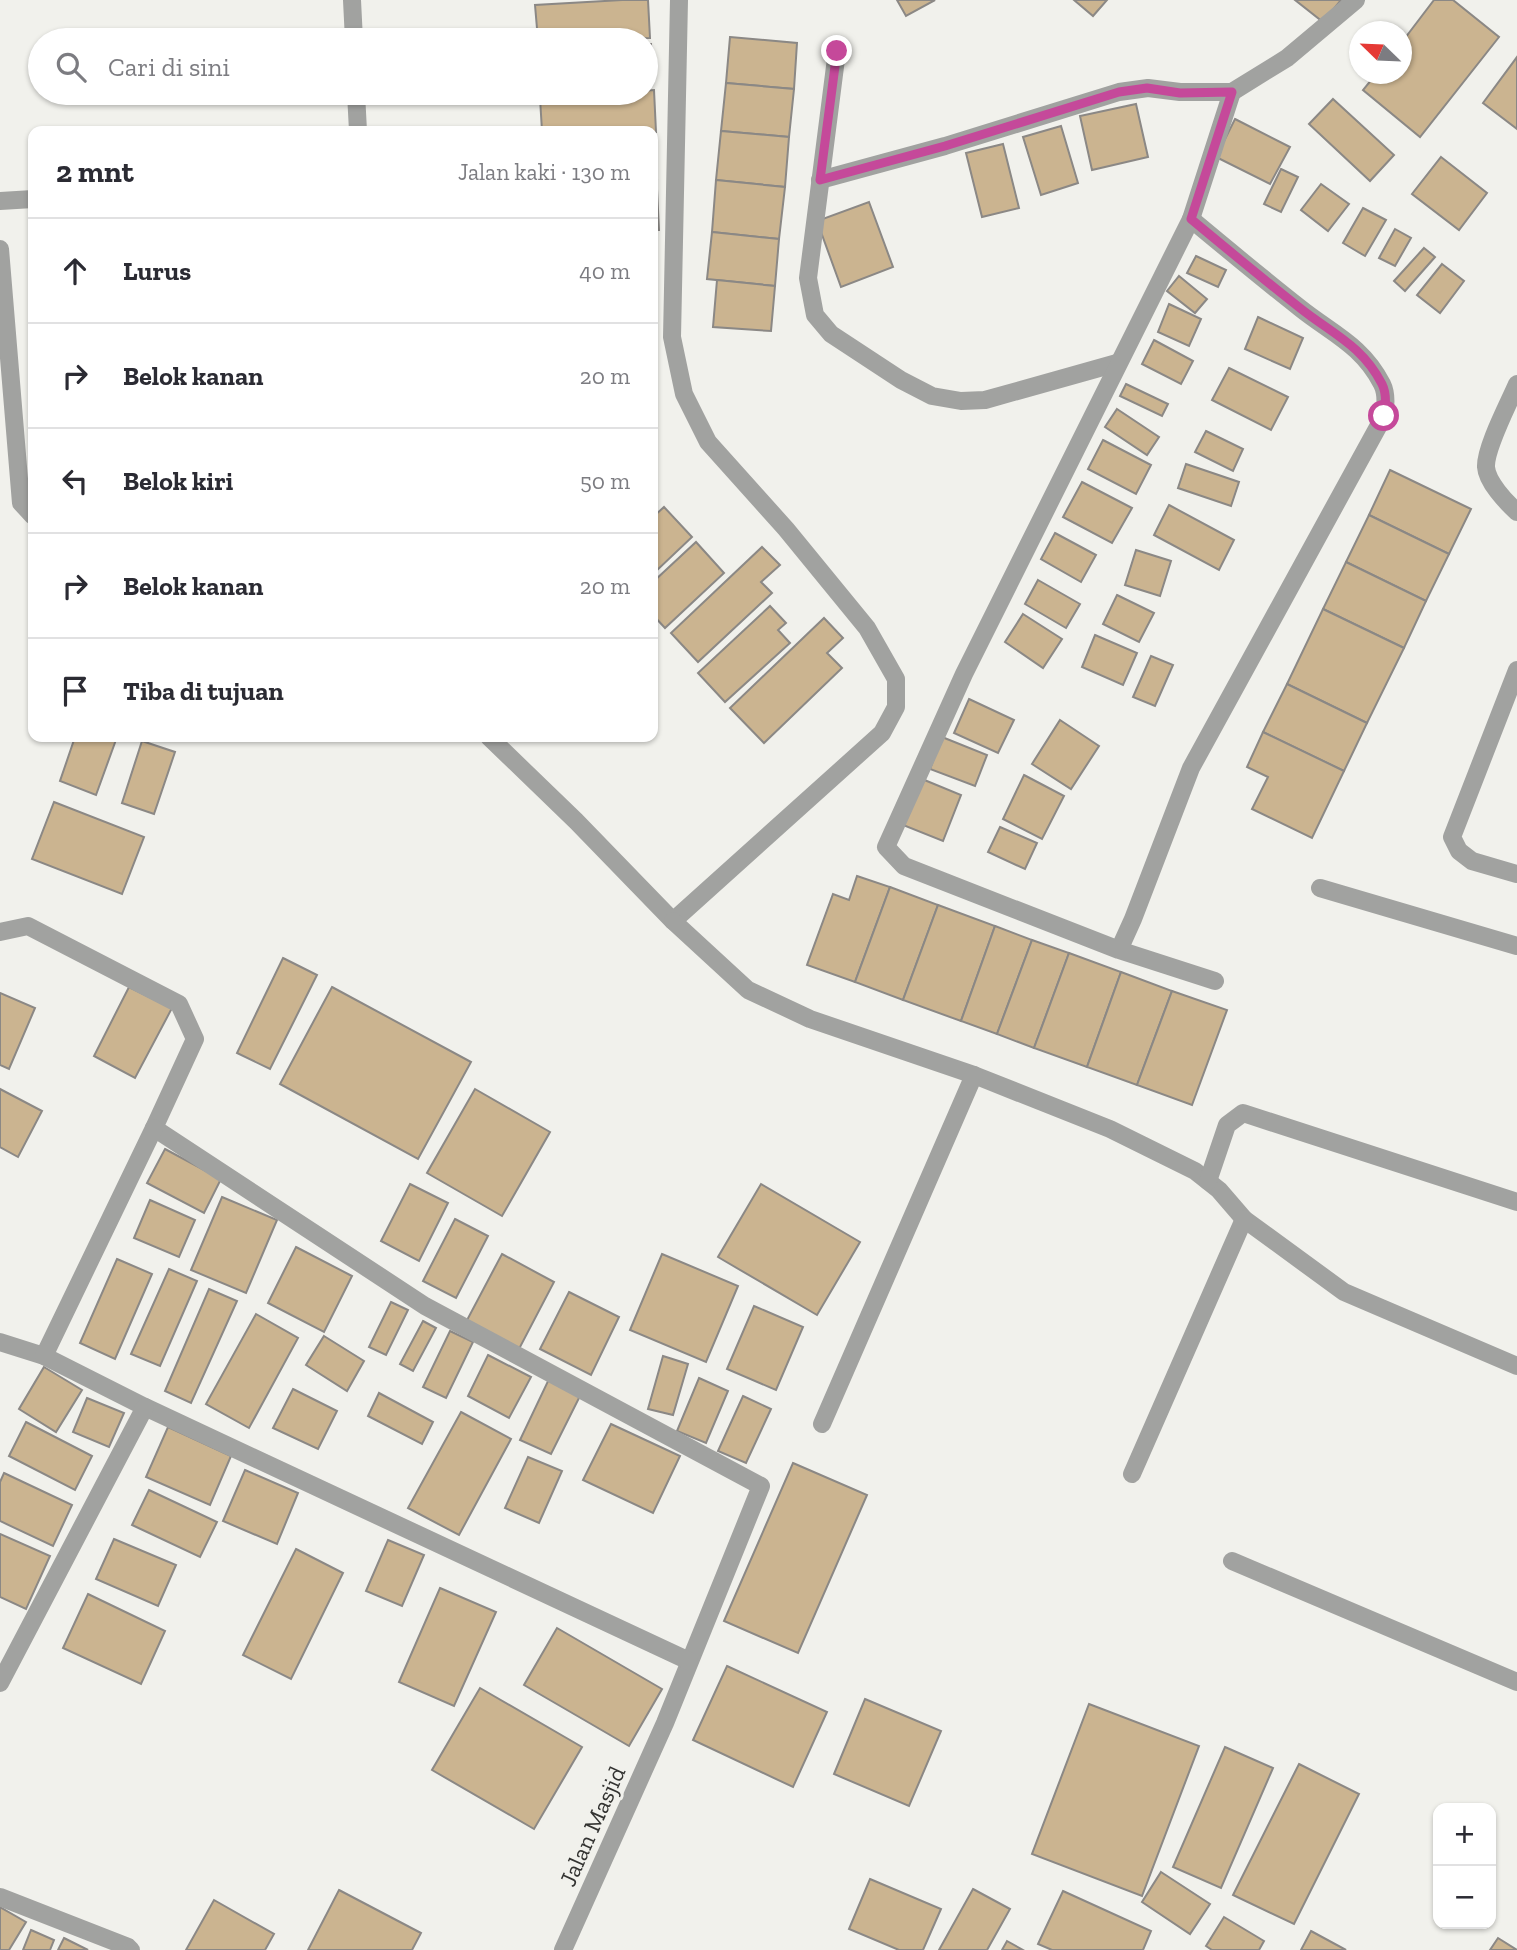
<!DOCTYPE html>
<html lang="id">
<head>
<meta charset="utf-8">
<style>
  :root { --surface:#fff; --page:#f7f7f7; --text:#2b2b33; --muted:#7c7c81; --line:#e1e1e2 }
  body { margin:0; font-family:"Zilla Slab",serif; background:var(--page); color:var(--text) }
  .controls { position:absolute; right:21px; bottom:21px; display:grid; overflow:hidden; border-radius:14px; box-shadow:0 2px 5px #0004 }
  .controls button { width:63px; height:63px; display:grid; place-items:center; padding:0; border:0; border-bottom:2px solid var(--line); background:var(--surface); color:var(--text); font:35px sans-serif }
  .compass { position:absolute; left:1349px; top:21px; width:63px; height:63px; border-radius:50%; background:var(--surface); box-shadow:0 2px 5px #0004; rotate:293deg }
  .stop { position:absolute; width:21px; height:21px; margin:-16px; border:5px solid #c5499a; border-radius:50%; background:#fff }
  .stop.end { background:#c5499a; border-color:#fff; box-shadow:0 2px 7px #0008 }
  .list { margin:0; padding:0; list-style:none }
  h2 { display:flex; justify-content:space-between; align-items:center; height:91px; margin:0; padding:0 28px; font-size:30px }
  h2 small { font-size:23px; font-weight:400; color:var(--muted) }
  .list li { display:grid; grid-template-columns:46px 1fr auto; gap:21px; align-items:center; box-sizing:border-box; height:105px; padding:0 28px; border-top:2px solid var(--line) }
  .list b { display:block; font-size:26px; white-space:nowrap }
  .list em { font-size:23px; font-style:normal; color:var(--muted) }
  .icon { flex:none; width:38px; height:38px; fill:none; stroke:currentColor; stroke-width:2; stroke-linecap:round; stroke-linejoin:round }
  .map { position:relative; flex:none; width:1517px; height:1950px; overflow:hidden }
  .search { position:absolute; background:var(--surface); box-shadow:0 2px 5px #0004; left:28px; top:28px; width:630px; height:77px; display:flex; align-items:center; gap:18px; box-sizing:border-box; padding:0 24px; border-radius:38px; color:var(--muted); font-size:26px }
  .panel { position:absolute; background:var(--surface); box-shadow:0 2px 5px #0004; left:28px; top:126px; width:630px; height:616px; border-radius:14px }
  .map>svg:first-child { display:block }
</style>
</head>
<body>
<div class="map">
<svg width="1517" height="1950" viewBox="0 0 1517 1950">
  <rect width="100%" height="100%" fill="#f1f1ec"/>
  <g fill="#cbb490" stroke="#8b8885" stroke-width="2">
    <polygon points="622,0 648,0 650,38 538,40 535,5"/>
    <polygon points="897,0 935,0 906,16"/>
    <polygon points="1074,0 1107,0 1093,16"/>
    <polygon points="1295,0 1341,0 1323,22"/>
    <polygon points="1434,0 1453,0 1499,37 1420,137 1363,90 1376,74 1402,74 1402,42"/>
    <polygon points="730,37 797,43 794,89 726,83"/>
    <polygon points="646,44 651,44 653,82 646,83"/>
    <polygon points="1517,57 1517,129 1483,103"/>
    <polygon points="726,83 794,89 789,137 721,131"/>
    <polygon points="654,90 656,132 542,131 540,98"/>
    <polygon points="1333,99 1394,155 1370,181 1309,124"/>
    <polygon points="1136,104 1148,157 1092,170 1080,116"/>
    <polygon points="1235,119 1290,147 1270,184 1216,157"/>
    <polygon points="1061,126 1078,183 1041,195 1023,137"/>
    <polygon points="721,131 789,137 785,187 716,180"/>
    <polygon points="654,140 657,179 653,179 653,141"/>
    <polygon points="1003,144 1019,208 982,217 966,153"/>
    <polygon points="1441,157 1487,193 1459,230 1412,194"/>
    <polygon points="1281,169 1298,177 1281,212 1264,204"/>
    <polygon points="716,180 785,187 779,239 712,232"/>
    <polygon points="1321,184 1349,204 1328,231 1301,210"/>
    <polygon points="657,189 659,230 653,230 653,190"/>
    <polygon points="869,202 893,267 841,287 817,221"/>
    <polygon points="1363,208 1386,220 1365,256 1343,243"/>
    <polygon points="1395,229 1411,238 1395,266 1379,258"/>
    <polygon points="712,232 779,239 775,286 707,279"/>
    <polygon points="1424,248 1435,257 1405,291 1394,281"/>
    <polygon points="1196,256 1226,270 1218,287 1187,273"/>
    <polygon points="1442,264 1464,281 1440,313 1417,295"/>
    <polygon points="1179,276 1207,299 1195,313 1167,291"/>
    <polygon points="717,280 775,286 771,331 713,327"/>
    <polygon points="1169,304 1201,319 1189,346 1158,332"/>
    <polygon points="1258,317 1303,338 1290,369 1245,349"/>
    <polygon points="1154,340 1193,361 1181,384 1142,364"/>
    <polygon points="1229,368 1288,397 1271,430 1212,400"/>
    <polygon points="1126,384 1168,404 1162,416 1120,396"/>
    <polygon points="1117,409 1159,437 1147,455 1105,427"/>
    <polygon points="1206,431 1243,449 1233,471 1195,452"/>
    <polygon points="1103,440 1151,465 1136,494 1088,469"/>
    <polygon points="1186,464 1239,482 1231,506 1178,488"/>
    <polygon points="1390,470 1471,509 1449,554 1369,515"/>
    <polygon points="1082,482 1132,508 1112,543 1063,517"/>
    <polygon points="1169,505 1234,540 1219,570 1154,535"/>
    <polygon points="664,507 692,537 653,574 653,517"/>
    <polygon points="1369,515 1449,554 1426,601 1346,562"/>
    <polygon points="1055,533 1096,555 1081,582 1041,559"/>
    <polygon points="696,542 724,573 665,628 653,615 653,582"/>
    <polygon points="762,547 780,565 761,582 772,593 698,662 671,633"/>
    <polygon points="1136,550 1171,561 1160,596 1125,585"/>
    <polygon points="1346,562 1426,601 1404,648 1323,609"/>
    <polygon points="1038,580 1080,604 1066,628 1025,604"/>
    <polygon points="1117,595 1154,613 1139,642 1103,624"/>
    <polygon points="770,606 786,623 778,630 790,643 725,702 698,673"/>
    <polygon points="1323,609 1404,648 1367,723 1287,684"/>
    <polygon points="1023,614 1062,639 1043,668 1005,642"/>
    <polygon points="824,618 843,638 827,653 842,668 764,743 730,708"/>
    <polygon points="1095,635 1137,653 1123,685 1082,667"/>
    <polygon points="1151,656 1173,665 1155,706 1133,697"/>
    <polygon points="1287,684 1367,723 1344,771 1263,732"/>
    <polygon points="969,699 1014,720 998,753 954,733"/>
    <polygon points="1060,720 1099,746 1071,789 1032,764"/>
    <polygon points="1263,732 1344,771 1312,838 1252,809 1268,777 1247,767"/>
    <polygon points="75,737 117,737 96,795 60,781"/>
    <polygon points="942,737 987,755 975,786 930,769"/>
    <polygon points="142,741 175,752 154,814 122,803"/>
    <polygon points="1024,775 1064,796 1042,839 1003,819"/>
    <polygon points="922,779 961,795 943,841 903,825"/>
    <polygon points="54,802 144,837 122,894 32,859"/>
    <polygon points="1000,827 1037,843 1025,869 988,852"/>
    <polygon points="857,876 890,887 855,982 807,965 833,894 849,900"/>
    <polygon points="890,887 938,905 903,1000 855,982"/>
    <polygon points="938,905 995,926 961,1021 903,1000"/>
    <polygon points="995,926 1032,940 997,1034 961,1021"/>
    <polygon points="1032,940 1069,953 1034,1048 997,1034"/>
    <polygon points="1069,953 1121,972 1087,1067 1034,1048"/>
    <polygon points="283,958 317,975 270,1069 237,1053"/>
    <polygon points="1121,972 1172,991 1137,1085 1087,1067"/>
    <polygon points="129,987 172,1008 135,1078 94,1056"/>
    <polygon points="332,987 471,1062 418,1159 280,1084"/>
    <polygon points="1172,991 1227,1010 1192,1105 1137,1085"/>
    <polygon points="0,993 35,1008 9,1069 0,1065"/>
    <polygon points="0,1089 42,1111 18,1157 0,1147"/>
    <polygon points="475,1089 550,1132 502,1216 427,1173"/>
    <polygon points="165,1149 221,1179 204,1213 147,1183"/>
    <polygon points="410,1184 448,1203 419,1261 381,1241"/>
    <polygon points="761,1184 860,1242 817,1315 718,1257"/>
    <polygon points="222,1197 277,1220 246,1293 191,1270"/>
    <polygon points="150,1200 195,1220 179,1257 134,1238"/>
    <polygon points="455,1219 488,1236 456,1298 423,1281"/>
    <polygon points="296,1247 352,1276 324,1332 268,1303"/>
    <polygon points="502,1254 554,1282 519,1349 466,1322"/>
    <polygon points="662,1254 738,1286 706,1362 630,1330"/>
    <polygon points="117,1259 152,1274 115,1359 80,1343"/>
    <polygon points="169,1269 197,1281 160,1366 131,1354"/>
    <polygon points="209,1289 237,1301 191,1403 165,1391"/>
    <polygon points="569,1292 619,1317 591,1375 540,1349"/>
    <polygon points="391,1302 408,1310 386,1355 369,1347"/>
    <polygon points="754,1306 803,1327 776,1390 727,1369"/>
    <polygon points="256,1314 298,1338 249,1428 206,1404"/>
    <polygon points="423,1321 436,1328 413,1371 400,1364"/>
    <polygon points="450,1331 473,1342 446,1398 423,1387"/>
    <polygon points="324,1336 364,1361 347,1391 306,1365"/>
    <polygon points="488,1355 531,1377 509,1418 468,1396"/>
    <polygon points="663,1356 688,1364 673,1415 648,1409"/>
    <polygon points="44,1367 82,1390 56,1432 19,1409"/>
    <polygon points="699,1378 728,1391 706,1443 677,1431"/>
    <polygon points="549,1379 581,1394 551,1454 520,1440"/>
    <polygon points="293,1389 337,1411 318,1449 273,1428"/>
    <polygon points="379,1393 433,1422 422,1444 368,1416"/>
    <polygon points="743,1396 771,1409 746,1463 718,1451"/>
    <polygon points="87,1398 124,1413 109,1447 73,1432"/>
    <polygon points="461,1412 511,1439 459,1535 408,1508"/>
    <polygon points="26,1422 92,1456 75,1490 9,1456"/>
    <polygon points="611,1424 680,1456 653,1513 583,1480"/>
    <polygon points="168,1427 231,1456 210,1505 146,1477"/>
    <polygon points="528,1457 562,1471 539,1523 505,1508"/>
    <polygon points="793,1463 867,1495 798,1653 724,1621"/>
    <polygon points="245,1470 298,1493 277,1544 223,1521"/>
    <polygon points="4,1473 72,1505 53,1546 0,1521 0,1482"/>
    <polygon points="149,1490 217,1522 200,1557 132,1525"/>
    <polygon points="0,1534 50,1556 26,1609 0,1597"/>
    <polygon points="114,1539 176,1565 158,1606 96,1579"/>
    <polygon points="388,1540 424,1555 402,1606 366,1591"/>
    <polygon points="296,1549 343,1573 291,1679 243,1655"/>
    <polygon points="440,1588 496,1612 454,1706 399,1682"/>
    <polygon points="88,1594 165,1631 141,1684 63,1648"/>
    <polygon points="557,1628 662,1689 629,1746 524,1685"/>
    <polygon points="727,1666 827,1712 793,1787 693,1740"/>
    <polygon points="480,1688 582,1747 534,1829 432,1770"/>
    <polygon points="865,1699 941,1731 909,1806 834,1774"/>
    <polygon points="1089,1704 1199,1746 1142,1896 1032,1854"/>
    <polygon points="1225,1747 1273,1768 1221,1888 1173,1867"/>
    <polygon points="1299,1764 1359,1794 1294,1924 1233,1895"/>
    <polygon points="1161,1872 1210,1904 1190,1934 1142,1902"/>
    <polygon points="870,1879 941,1909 923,1950 899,1950 849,1929"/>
    <polygon points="973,1889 1010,1909 987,1950 939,1950"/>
    <polygon points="339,1890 421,1933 412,1950 308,1950"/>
    <polygon points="1063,1891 1151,1931 1143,1950 1052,1950 1038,1944"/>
    <polygon points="214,1900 274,1934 265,1950 186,1950"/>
    <polygon points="0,1907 26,1922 9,1950 0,1950"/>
    <polygon points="1224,1917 1264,1941 1259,1950 1212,1950 1206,1946"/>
    <polygon points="31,1930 54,1940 50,1950 23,1950"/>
    <polygon points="1311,1931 1346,1950 1301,1950"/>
    <polygon points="64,1938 88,1950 58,1950"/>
    <polygon points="1498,1938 1517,1950 1490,1950"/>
    <polygon points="1007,1941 1023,1950 1002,1950"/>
  </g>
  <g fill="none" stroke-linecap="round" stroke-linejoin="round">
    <g stroke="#a1a2a0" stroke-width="18">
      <polyline points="352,0 354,40"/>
      <polyline points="837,51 808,278 815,315 831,334 901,380 932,396 961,401 985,400 1117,363"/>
      <polyline points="356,93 358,131"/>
      <polyline points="820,180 945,146 1119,92 1148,88 1180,92 1232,92 1287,58 1356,0"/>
      <polyline points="0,201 33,199"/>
      <polyline points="1191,219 1232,92"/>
      <polyline points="0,249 21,503 33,516"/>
      <path d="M 1517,384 C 1509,403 1485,448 1486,467 C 1487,482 1506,502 1517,512"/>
      <polyline points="1517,670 1452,837 1459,851 1472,861 1517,874"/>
      <polyline points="489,737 576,821 673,921 882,733 896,707 896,679 867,628 786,529 708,442 684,394 672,337 679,0"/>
      <polyline points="1320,888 1517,946"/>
      <polyline points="673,921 748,990 810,1019 974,1075 1110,1129 1195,1171 1219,1190 1244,1219 1344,1292 1517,1366"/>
      <polyline points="0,932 28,926 179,1004 195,1039 154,1128 425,1306 761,1486 665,1723 563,1950"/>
      <path d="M 1119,950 L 1133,919 L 1191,768 L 1384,416 C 1386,405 1387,394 1382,384 C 1362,345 1331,333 1300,308 C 1263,279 1227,249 1191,219 L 964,674 L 886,847 L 904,866 L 1119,950 L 1215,981"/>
      <polyline points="1208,1181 1227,1125 1243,1113 1517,1202"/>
      <polyline points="0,1342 44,1356 145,1407 689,1661"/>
      <polyline points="44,1356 154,1128"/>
      <polyline points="822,1424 974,1075"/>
      <polyline points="1132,1474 1244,1219"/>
      <polyline points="1232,1561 1517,1682"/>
      <polyline points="0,1683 145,1407"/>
      <polyline points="0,1897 128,1947 131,1950"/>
    </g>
  </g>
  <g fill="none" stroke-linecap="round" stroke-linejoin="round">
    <path stroke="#c5499a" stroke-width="9" d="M 837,51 L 820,180 L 945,146 L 1119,92 L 1147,88 L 1180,93 L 1232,92 L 1191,219 C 1227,249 1263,279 1300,308 C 1331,333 1362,345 1382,384 C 1387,394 1386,405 1384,416"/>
  </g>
  <g text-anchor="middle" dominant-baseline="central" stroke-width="6" stroke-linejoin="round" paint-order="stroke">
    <g font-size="24" fill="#333331" stroke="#f1f1ec">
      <text transform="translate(592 1826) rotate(-66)">Jalan Masjid</text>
    </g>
  </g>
</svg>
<div class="controls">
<button>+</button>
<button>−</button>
</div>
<svg class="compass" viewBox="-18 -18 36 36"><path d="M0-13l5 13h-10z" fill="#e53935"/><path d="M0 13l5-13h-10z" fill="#7c7c81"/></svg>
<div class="stop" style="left:1384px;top:416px"></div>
<div class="stop end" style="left:837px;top:51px"></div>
<div class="search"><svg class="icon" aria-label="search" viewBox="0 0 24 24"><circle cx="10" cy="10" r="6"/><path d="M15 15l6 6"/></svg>Cari di sini</div>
<section class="panel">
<h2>2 mnt<small>Jalan kaki · 130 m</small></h2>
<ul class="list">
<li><svg class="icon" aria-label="ahead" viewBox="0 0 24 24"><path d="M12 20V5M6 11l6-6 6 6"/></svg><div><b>Lurus</b></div><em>40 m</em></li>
<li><svg class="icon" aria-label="right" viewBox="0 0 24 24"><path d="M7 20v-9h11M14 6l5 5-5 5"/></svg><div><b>Belok kanan</b></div><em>20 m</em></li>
<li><svg class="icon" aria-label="left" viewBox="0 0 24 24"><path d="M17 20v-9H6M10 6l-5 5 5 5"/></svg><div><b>Belok kiri</b></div><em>50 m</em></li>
<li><svg class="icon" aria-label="right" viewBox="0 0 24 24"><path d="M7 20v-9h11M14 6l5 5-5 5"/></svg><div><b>Belok kanan</b></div><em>20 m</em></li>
<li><svg class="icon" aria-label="arrive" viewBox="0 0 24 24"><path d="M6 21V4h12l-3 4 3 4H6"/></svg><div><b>Tiba di tujuan</b></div></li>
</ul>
</section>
</div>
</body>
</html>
